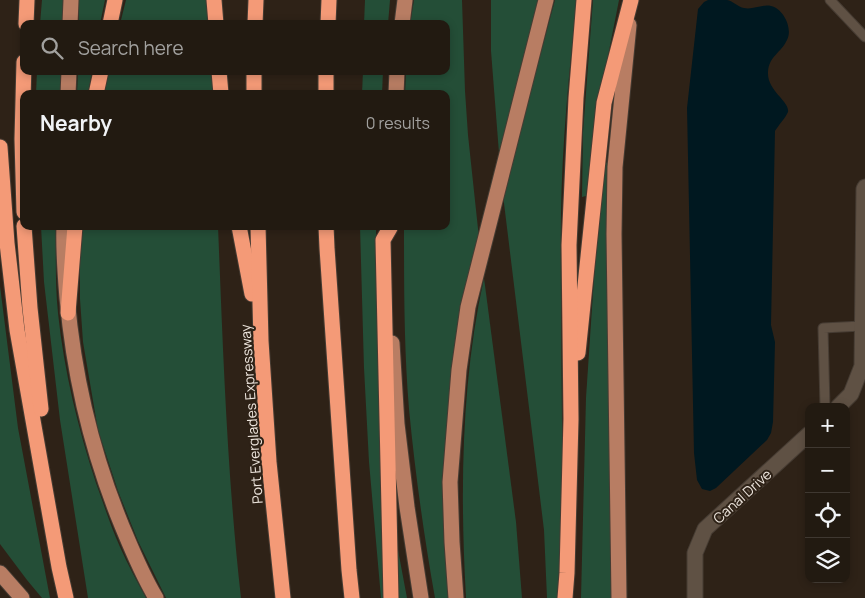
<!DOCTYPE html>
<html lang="en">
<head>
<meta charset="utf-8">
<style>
  :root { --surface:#221a11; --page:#2e271f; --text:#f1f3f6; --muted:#a2a19f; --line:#3f3831 }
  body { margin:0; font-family:Manrope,sans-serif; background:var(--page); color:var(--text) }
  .controls { position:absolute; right:15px; bottom:15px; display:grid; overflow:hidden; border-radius:10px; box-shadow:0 2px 8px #0003 }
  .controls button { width:45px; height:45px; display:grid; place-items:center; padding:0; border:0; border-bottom:1px solid var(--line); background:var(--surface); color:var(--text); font:25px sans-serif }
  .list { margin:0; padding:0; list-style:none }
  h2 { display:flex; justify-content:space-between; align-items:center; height:65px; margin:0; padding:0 20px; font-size:21px }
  h2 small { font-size:16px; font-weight:400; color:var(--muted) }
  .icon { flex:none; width:28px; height:28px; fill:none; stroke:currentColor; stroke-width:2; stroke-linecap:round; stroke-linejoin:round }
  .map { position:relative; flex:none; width:865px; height:598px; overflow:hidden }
  .search { position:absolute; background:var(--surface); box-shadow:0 2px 8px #0003; left:20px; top:20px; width:430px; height:55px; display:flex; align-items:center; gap:12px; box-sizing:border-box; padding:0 18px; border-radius:10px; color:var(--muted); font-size:19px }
  .panel { position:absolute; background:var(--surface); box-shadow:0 2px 8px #0003; left:20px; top:90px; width:430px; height:140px; border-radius:10px }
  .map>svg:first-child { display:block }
</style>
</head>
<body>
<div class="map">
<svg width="865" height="598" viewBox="0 0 865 598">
  <rect width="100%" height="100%" fill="#2e2217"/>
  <g fill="#244e37">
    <polygon points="42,0 65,0 64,24 40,24"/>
    <polygon points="79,0 105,0 100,24 79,24"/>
    <polygon points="126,0 217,0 216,24 120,24"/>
    <polygon points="365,0 390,0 388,24 364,24"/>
    <path d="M 414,0 L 462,0 L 465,91 L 468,135 L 479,238 L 454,361 L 448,415 L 445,475 L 450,598 L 435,598 C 424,536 415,472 409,409 C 404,348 404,287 404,226 L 446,226 L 446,94 L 405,94 L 406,71 L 446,71 L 446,24 L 410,24 Z"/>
    <polygon points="491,0 541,0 499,153 491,51"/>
    <path d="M 555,0 L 577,0 C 569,71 562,144 561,215 C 560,343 564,470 562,598 L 547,598 L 544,530 L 502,187 L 529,96 Z"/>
    <polygon points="593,0 619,0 596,117 586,196 582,197 583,132"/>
    <polygon points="37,71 63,71 62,94 36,94"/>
    <polygon points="78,71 92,71 88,94 77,94"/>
    <polygon points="109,71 216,71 215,94 104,94"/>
    <polygon points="363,71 383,71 382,94 362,94"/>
    <polygon points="603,162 609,163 613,598 581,598 586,398 598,218"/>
    <path d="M 41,226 L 56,226 C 56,255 55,284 58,313 C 64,371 78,428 96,483 C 104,505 111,527 120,547 C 128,565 137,581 146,598 L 88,598 L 60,420 L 44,282 Z"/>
    <path d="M 82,226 L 218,226 C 223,350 227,474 241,598 L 166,598 L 138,541 L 118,491 L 98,430 L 83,342 L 80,299 L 80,254 Z"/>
    <polygon points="360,226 376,226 376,283 389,470 398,550 407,598 381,598 369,462 364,368"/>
    <path d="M 484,278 L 516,522 L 522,598 L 466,598 C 460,492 461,382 484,278 Z"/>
    <polygon points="0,286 18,428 50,598 42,598 27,580 0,544"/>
  </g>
  <path fill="#001820" d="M 708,0 C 714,0 721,0 727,0 C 733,1 738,7 744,8 C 753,10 762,4 771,6 C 784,9 793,29 787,40 C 781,53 769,56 768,72 C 767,91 790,101 788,112 C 786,117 778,126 775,131 L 771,325 L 775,342 L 773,422 L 771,433 L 767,440 L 716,488 L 710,491 L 702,489 L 697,480 L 694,453 L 687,108 L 698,9 L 704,2 Z"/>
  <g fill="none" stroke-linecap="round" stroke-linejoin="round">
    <g stroke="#463c33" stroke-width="11">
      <g id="lane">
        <polyline points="830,0 865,37"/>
        <polyline points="825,407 823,328 862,326"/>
      </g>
    </g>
    <g stroke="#463c33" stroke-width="17">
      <g id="street">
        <polyline points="838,407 851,394 862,366 864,189 865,187"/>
        <polyline points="695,598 695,553 705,529 809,434"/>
      </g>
    </g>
    <g stroke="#463c33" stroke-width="17">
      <g id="primary">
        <polyline points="70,24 71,0"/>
        <polyline points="402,24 405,0"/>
        <polyline points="68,94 69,71"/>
        <polyline points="396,94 397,71"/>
        <path d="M 64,226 C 63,251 65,274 67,298 C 74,377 92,453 122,526 C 132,550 142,575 156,598"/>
        <polyline points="392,343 397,424 407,507 421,598"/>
        <polyline points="0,573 22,598"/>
        <polyline points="456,598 452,542 450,482 459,370 468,307 546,0"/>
        <polyline points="619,598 614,234 615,167 629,25"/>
      </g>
    </g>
    <g stroke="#463c33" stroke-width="17">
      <g id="highway">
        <polyline points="214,0 216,24"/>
        <polyline points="26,24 27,0"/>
        <polyline points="110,24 115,0"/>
        <polyline points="255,24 256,0"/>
        <polyline points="328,24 329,0"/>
        <polyline points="24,62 22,139 24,212"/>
        <polyline points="219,71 221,94"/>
        <polyline points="96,94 101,71"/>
        <polyline points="254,94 254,71"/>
        <polyline points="326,94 326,71"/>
        <polyline points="0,147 7,243 17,330 59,567 66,598"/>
        <polyline points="24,226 30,308 41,409"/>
        <polyline points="239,226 252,294"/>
        <polyline points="258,226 261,341 269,462 283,598"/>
        <polyline points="326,226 327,248 349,570 352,598"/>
        <polyline points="390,228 383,240 391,598"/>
        <polyline points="68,313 75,226"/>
        <polyline points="578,353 604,103 631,0"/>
        <polyline points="565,598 567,573 571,419 569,245 576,98 584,0"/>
      </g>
    </g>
    <use href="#lane" stroke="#5f5144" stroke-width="9"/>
    <use href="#street" stroke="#5f5144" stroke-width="15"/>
    <use href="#primary" stroke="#b87d63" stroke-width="15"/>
    <use href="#highway" stroke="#f49a77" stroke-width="15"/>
  </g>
  <g text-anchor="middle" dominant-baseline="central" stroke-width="4" stroke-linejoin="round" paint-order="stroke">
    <g font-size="14" fill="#eee6de" stroke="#2e2217">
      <text transform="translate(251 414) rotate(-94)">Port Everglades Expressway</text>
      <text transform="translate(742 496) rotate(-42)">Canal Drive</text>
    </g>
  </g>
</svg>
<div class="controls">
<button>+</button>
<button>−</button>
<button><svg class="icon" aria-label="locate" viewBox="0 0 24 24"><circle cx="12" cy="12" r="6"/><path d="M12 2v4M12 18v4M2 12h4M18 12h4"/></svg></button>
<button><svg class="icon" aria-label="layers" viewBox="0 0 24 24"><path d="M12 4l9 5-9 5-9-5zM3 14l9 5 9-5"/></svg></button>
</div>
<div class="search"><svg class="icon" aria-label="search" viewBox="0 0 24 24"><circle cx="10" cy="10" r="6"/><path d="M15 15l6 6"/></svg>Search here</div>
<section class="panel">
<h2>Nearby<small>0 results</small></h2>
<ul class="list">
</ul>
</section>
</div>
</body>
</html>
